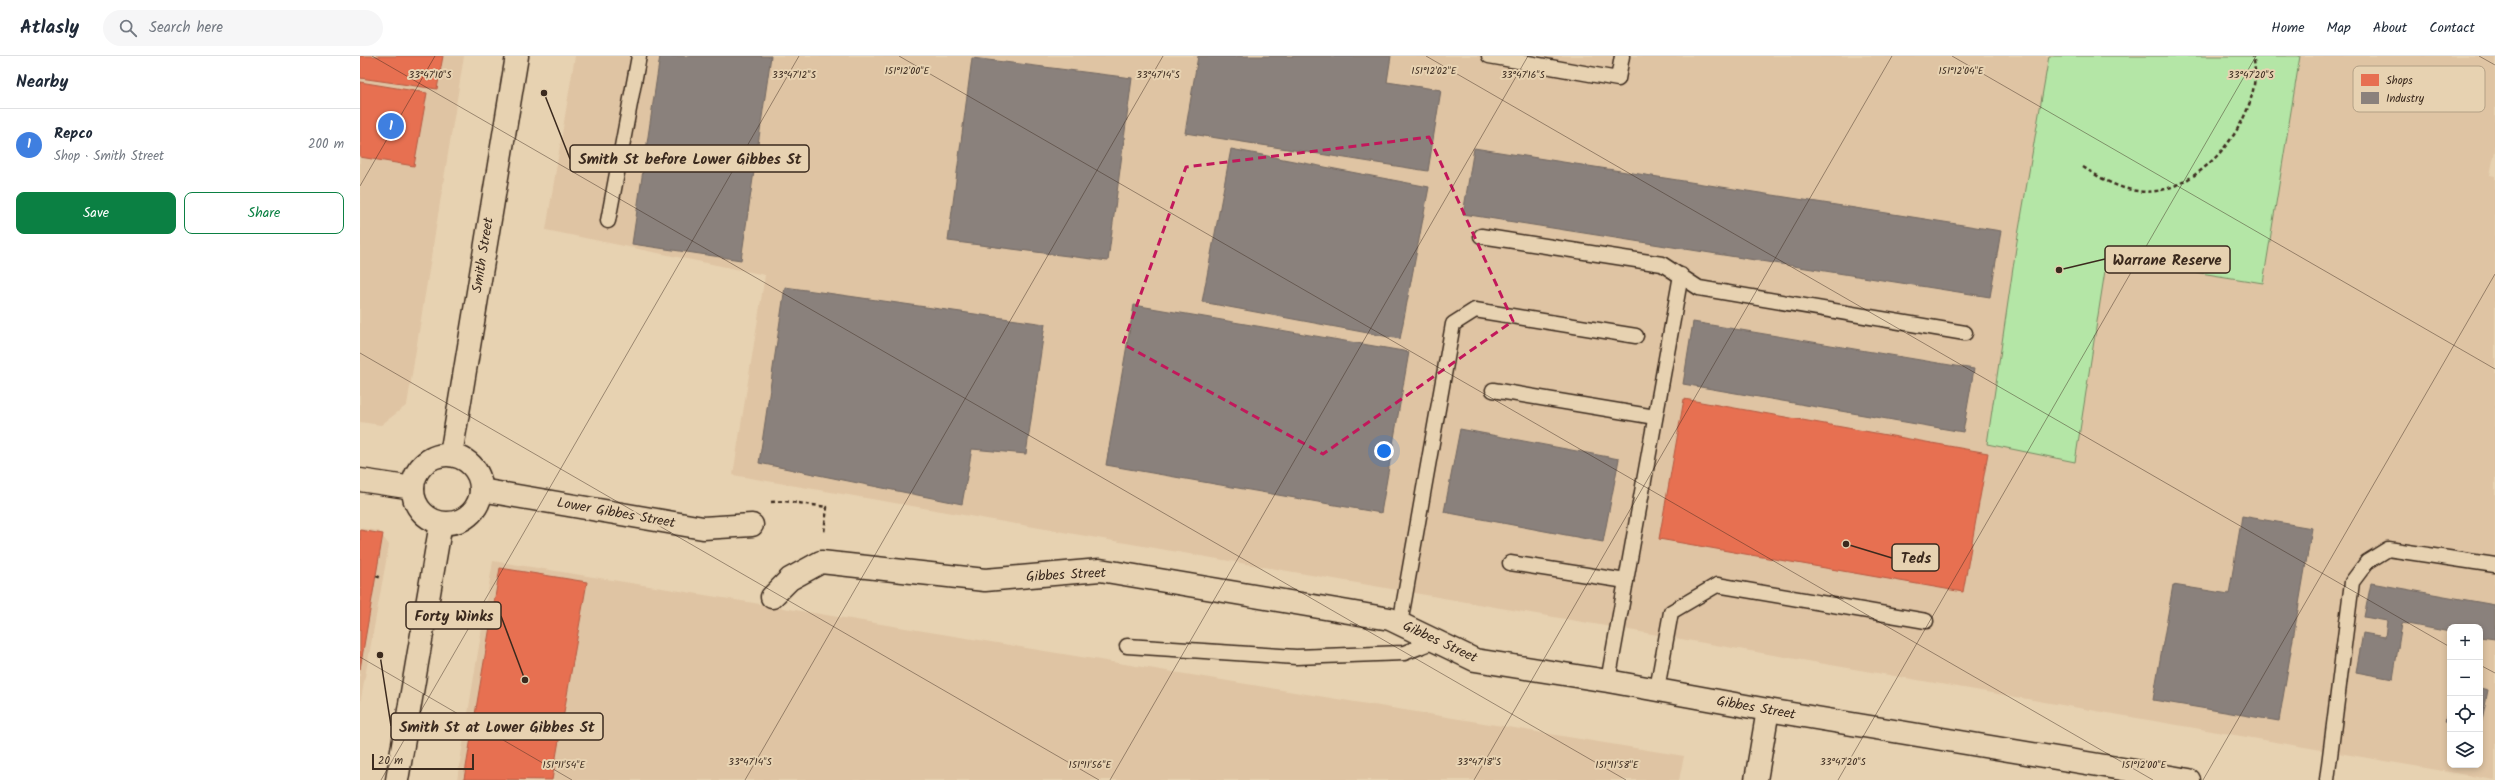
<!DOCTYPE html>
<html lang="en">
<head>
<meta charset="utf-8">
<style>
  :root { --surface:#fff; --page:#f6f6f7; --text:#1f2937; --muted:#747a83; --line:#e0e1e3; --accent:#0b8043 }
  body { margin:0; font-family:Kalam,sans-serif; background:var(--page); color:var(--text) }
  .controls { position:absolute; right:12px; bottom:12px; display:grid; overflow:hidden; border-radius:8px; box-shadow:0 2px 6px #0003 }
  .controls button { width:36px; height:36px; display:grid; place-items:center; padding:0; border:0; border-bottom:1px solid var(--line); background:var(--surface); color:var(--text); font:20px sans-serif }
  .scale { position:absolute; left:12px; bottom:10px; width:102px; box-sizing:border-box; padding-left:4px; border:2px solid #3b2a1e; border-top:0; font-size:11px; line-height:14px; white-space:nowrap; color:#3b2a1e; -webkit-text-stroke:3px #e7d2b1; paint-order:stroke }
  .you { position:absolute; left:1024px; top:395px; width:14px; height:14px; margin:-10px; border:3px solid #fff; border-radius:50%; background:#1a73e8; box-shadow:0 0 0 6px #1a73e833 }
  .badge { display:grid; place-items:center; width:26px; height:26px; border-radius:50%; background:var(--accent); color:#fff; font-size:13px; font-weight:700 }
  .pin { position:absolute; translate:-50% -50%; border:2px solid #fff; box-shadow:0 1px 4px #0006 }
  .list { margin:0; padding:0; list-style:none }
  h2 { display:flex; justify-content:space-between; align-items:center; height:52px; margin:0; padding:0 16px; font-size:17px }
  h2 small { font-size:13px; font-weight:400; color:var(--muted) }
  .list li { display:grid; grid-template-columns:26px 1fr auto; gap:12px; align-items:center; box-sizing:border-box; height:72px; padding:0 16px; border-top:1px solid var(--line) }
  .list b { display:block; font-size:15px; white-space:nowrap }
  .list p { margin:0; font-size:13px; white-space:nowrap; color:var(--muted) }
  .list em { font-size:13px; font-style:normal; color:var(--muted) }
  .actions { display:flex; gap:8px; padding:12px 16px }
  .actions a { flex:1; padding:9px 0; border:1px solid var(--accent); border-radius:8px; text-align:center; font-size:14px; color:var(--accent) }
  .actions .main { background:var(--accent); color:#fff }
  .icon { flex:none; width:22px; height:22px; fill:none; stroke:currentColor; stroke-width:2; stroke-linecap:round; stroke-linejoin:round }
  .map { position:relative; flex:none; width:2135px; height:724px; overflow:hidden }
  header { display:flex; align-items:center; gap:24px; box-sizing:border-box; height:56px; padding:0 20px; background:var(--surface); border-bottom:1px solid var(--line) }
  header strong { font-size:19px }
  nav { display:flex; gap:22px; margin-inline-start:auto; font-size:14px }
  .search { width:280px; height:36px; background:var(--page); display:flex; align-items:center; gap:10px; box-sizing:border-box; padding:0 14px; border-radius:22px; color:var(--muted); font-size:15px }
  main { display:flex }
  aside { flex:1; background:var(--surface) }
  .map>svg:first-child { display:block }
</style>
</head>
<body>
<header>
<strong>Atlasly</strong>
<div class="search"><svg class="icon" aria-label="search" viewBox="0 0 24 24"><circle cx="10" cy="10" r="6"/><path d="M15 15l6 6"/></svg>Search here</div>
<nav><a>Home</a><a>Map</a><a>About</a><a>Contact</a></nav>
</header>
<main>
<aside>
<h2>Nearby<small></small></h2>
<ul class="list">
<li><span class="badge" style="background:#3f7fe0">1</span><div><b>Repco</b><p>Shop · Smith Street</p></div><em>200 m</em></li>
</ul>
<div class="actions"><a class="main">Save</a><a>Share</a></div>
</aside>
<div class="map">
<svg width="2135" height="724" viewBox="0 0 2135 724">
  <rect width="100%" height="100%" fill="#e7d2b1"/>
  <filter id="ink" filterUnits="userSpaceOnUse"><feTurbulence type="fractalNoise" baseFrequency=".025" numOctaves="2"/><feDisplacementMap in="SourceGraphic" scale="8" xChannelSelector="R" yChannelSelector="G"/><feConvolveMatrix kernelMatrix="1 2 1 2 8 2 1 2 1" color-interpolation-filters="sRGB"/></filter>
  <g filter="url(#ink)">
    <g fill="#dfc4a3" fill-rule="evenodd">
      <polygon points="0,0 104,0 47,349 21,369 0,366"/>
      <path d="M 215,0 L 1689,0 L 1903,227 L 1940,0 L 2135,0 L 2135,95 L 2130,119 L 2135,120 L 2135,724 L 373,419 L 405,219 L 186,174 ZM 2090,571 L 2120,571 L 2120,709 L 2090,709 Z"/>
      <polygon points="0,472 19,475 29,489 0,648"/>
      <polygon points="133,505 314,534 1324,700 1319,724 97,724"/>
    </g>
    <polygon fill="#b4e6a6" stroke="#788862" points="1689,0 1940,0 1903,227 1747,202 1715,406 1627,388 1657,185"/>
    <g fill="#e76f51" stroke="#b35a42">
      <polygon points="0,0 83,0 77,33 0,22"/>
      <polygon points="0,26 67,37 54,110 0,101"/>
      <polygon points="1324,343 1628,397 1603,536 1299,483"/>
      <polygon points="0,474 23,478 0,613"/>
      <polygon points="140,512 227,526 192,724 104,723"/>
    </g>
    <g fill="#8a817c" stroke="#726760">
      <polygon points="300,0 411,0 381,204 272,188"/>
      <polygon points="838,0 1031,0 1027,26 1081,34 1068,115 825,77"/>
      <polygon points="612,2 772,22 748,205 588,185"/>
      <polygon points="1114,92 1641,175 1630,241 1103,158"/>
      <polygon points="871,93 1069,131 1040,283 842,246"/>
      <polygon points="425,231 685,268 666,398 612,393 602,448 399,407"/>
      <polygon points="774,249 1049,296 1021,457 746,409"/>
      <polygon points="1333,266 1614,313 1603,376 1323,328"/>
      <polygon points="1100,373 1259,403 1243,486 1084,456"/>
      <polygon points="1882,460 1952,472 1919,665 1793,644 1813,529 1869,538"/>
      <polygon points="2011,527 2135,549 2135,583 2120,581 2120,571 2090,571 2090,576 2042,567 2033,623 1996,616 2003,577 2025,581 2027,565 2004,561"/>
      <polygon points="2120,632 2128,634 2120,674"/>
      <polygon points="2090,642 2090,667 2085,666"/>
    </g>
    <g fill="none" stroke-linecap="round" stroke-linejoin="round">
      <g stroke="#3b2a1e" stroke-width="17">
        <g id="lane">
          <polyline points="1129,0 1258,23 1262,0"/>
          <polyline points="248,165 279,0"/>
          <polyline points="1121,180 1302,208 1339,232 1605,277"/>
          <polyline points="1133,334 1295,361"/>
          <polyline points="1150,507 1266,525"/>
          <polyline points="1040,568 1093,268 1115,254 1276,280"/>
          <polyline points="767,590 936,601 1044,597 1075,585"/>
          <polyline points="1248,625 1321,219"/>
          <polyline points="1297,633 1311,556 1357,529 1566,565"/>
          <polyline points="1967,724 1992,526 2007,506 2028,493 2135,509"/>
        </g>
      </g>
      <g stroke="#3b2a1e" stroke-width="25">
        <g id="street">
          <polyline points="0,424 53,432"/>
          <polyline points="121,434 343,472 392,469"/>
          <polyline points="412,541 430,523 461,506 625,524 740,514 1030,563 1115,604 1248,625 1408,654 1829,724"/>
          <polyline points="1396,724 1408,654"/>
        </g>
      </g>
      <g stroke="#3b2a1e" stroke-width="25">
        <g id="secondary">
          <circle cx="87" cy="433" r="34"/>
          <polyline points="91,399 157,0"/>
          <polyline points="37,724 81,467"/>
        </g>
      </g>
      <g stroke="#3b2a1e" stroke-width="2.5" stroke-dasharray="4 3" stroke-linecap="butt">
        <path d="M 1723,111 C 1745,125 1769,139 1796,135 C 1850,127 1906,54 1893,0"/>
        <polyline points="411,446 424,445 467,451 464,477"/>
        <polyline points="16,520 22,522"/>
      </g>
      <use href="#lane" stroke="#e7d2b1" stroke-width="14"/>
      <use href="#street" stroke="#e7d2b1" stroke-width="22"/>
      <use href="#secondary" stroke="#e7d2b1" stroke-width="22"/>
    </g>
  </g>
  <path fill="none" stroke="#c2185b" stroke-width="3" stroke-dasharray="8 5" stroke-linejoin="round" d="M 1069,81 L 1153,265 L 963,398 L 763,288 L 826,111 Z"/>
  <path fill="none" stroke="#3b2a1e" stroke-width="1" stroke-opacity="0.45" d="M 12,0 L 1266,724M 539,0 L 1793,724M 1066,0 L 2090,591M 1592,0 L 2135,313M 2119,0 L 2135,9M 0,130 L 75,0M 0,297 L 739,724M 0,601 L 212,724M 2120,609 L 2135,617M 21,724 L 439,0M 385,724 L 803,0M 750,724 L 1168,0M 1114,724 L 1532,0M 1478,724 L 1896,0M 1843,724 L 2135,218"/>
  <g text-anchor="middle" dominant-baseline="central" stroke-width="4" stroke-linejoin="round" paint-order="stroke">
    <g font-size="14" fill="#3b2a1e" stroke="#e7d2b1">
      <text transform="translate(123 199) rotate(-81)">Smith Street</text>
      <text transform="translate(256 457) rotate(10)">Lower Gibbes Street</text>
      <text transform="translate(706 519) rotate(-3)">Gibbes Street</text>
      <text transform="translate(1080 586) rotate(25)">Gibbes Street</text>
      <text transform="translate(1396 652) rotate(10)">Gibbes Street</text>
    </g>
  </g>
  <rect x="1993" y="10" width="132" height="46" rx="6" fill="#e7d2b1" stroke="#b3a085" stroke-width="1"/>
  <rect x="2001" y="18" width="18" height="12" fill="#e76f51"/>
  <rect x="2001" y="36" width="18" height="12" fill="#8a817c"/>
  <g font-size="11" fill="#3b2a1e">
    <text x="2026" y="28">Shops</text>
    <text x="2026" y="46">Industry</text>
  </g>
  <g font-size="10" text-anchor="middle" fill="#3b2a1e" stroke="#e7d2b1" stroke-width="4" stroke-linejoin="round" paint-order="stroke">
    <text x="547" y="18">151°12'00"E</text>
    <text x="1074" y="18">151°12'02"E</text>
    <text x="1601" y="18">151°12'04"E</text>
    <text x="70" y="22">33°47'10"S</text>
    <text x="434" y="22">33°47'12"S</text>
    <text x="798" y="22">33°47'14"S</text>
    <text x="1163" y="22">33°47'16"S</text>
    <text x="1891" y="22">33°47'20"S</text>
    <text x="390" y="709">33°47'14"S</text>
    <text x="1119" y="709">33°47'18"S</text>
    <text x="1483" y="709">33°47'20"S</text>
    <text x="204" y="712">151°11'54"E</text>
    <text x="730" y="712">151°11'56"E</text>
    <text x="1257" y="712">151°11'58"E</text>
    <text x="1784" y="712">151°12'00"E</text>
  </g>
  <path fill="none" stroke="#3b2a1e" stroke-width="1.5" d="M184 37L210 103M1699 214L1745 203M1486 488L1532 502M165 624L141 560M20 599L31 670"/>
  <g fill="#3b2a1e" stroke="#e7d2b1" stroke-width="1.5">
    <circle cx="184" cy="37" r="4"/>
    <circle cx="1699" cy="214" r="4"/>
    <circle cx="1486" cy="488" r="4"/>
    <circle cx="165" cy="624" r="4"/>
    <circle cx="20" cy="599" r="4"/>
  </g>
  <g fill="#e7d2b1" stroke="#3b2a1e" stroke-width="1.5">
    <rect x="210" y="89" width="239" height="27" rx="4"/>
    <rect x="1745" y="190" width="125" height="27" rx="4"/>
    <rect x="1532" y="488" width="47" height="27" rx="4"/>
    <rect x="46" y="546" width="95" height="27" rx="4"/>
    <rect x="31" y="657" width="212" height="27" rx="4"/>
  </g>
  <g font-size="15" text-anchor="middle" font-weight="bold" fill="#3b2a1e">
    <text x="330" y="108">Smith St before Lower Gibbes St</text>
    <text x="1807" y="209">Warrane Reserve</text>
    <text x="1556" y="507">Teds</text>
    <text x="94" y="565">Forty Winks</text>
    <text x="137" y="676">Smith St at Lower Gibbes St</text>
  </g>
</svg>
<div class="controls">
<button>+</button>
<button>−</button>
<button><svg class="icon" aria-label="locate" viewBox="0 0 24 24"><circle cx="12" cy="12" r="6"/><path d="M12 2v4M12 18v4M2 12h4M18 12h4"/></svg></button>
<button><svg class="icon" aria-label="layers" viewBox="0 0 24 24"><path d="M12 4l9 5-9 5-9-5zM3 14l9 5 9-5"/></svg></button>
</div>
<div class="scale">20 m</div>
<div class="you"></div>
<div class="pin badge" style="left:31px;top:70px;background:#3f7fe0">1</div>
</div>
</main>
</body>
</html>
